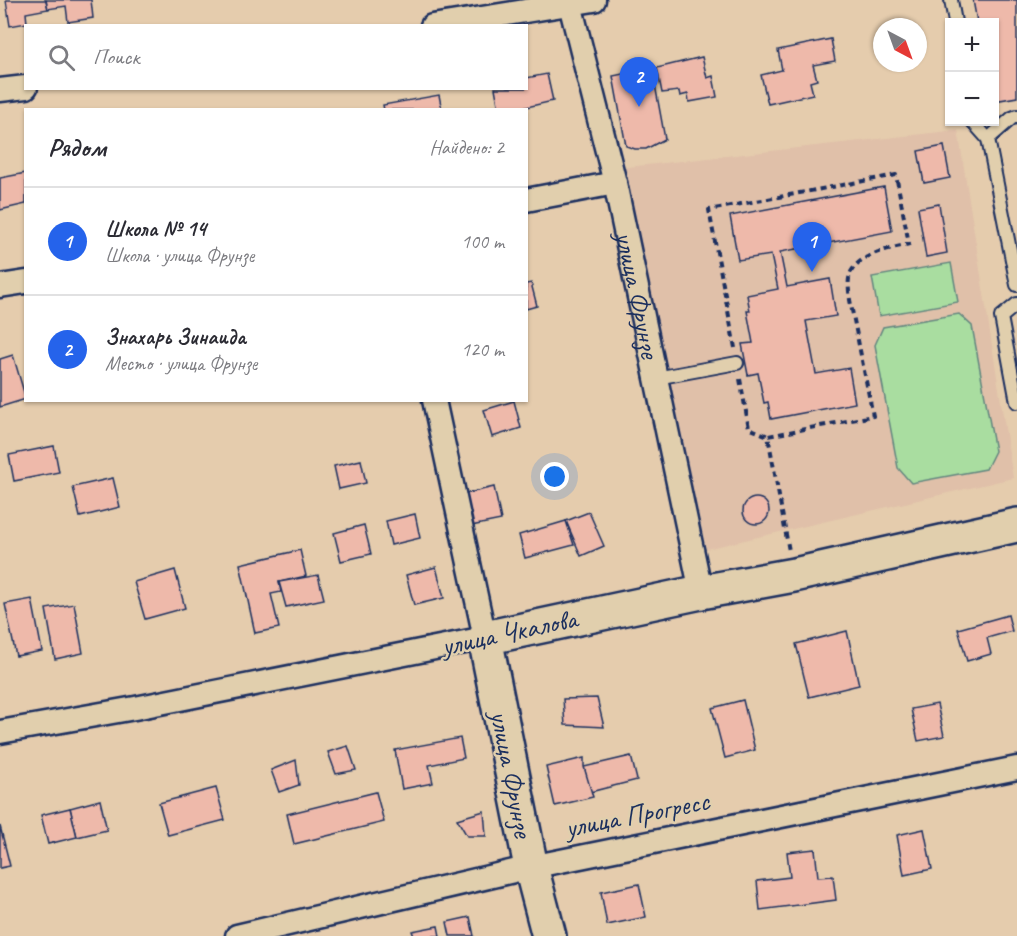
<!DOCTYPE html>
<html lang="ru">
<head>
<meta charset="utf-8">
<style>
  :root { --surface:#fff; --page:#f2f2f3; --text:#2b2b33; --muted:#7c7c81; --line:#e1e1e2; --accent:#2563eb }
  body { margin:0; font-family:Caveat,sans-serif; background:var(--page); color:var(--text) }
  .controls { position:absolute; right:18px; top:18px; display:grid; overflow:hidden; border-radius:0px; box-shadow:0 2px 4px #0004 }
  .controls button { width:54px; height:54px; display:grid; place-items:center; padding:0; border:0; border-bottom:2px solid var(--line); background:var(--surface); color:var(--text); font:30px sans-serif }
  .compass { position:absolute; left:873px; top:18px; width:54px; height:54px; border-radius:50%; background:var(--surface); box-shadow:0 2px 4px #0004; rotate:139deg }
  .you { position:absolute; left:555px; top:477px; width:21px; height:21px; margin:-15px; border:4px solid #fff; border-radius:50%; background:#1a73e8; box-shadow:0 0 0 9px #1a73e833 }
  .badge { display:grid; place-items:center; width:39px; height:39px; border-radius:50%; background:var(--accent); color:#fff; font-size:20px; font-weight:700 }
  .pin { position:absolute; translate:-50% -50px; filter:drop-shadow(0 2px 3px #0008) }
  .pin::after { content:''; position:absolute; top:32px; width:21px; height:18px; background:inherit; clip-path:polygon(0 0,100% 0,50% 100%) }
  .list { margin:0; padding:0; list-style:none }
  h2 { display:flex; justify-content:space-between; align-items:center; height:78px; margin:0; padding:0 24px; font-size:26px }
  h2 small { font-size:20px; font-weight:400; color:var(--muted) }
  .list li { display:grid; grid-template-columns:39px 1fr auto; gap:18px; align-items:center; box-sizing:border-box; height:108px; padding:0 24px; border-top:2px solid var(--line) }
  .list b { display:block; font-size:22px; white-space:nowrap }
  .list p { margin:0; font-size:20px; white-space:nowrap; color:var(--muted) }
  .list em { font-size:20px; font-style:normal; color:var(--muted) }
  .icon { flex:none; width:33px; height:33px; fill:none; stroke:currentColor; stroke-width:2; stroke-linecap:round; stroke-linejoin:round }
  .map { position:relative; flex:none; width:1017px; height:936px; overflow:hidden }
  .search { position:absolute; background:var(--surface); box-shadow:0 2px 4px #0004; left:24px; top:24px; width:504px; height:66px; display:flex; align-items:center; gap:15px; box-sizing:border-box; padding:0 21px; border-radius:0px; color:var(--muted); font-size:22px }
  .panel { position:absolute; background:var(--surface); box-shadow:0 2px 4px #0004; left:24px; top:108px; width:504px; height:294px; border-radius:0px }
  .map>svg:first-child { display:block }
</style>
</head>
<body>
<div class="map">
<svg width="1017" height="936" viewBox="0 0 1017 936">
  <rect width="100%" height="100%" fill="#e5ccad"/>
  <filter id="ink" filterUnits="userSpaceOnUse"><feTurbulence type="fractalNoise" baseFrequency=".0167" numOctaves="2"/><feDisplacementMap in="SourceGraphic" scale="12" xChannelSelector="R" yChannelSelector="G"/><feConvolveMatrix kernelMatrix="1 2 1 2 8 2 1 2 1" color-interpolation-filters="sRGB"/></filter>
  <g filter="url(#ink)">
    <polygon fill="#e0c0a9" points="958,130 1013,478 706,549 670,382 619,168"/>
    <g fill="#a9dda0" stroke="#62867f" stroke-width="1.5">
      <polygon points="951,263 958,302 879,316 872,277"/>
      <polygon points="959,314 972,326 995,451 986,469 911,483 898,468 875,345 883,327"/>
    </g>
    <g fill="#eeb9aa" stroke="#1b2f5e" stroke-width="1.5">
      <polygon points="6,0 46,0 48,9 26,13 27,23 10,26"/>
      <polygon points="46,0 91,0 93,18 68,22 66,6 48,9"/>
      <polygon points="973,0 1017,0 1017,97 994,101 994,22 977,22"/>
      <polygon points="831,39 835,61 813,65 817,80 810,82 813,94 768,104 761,75 782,70 778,50"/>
      <polygon points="702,57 707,78 713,76 717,97 689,102 688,94 680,96 679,91 662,93 657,68"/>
      <polygon points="652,68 665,139 646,149 635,149 626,146 613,76"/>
      <polygon points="547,74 553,101 514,110 499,110 495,88 526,88 526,78"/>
      <polygon points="439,95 442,110 384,110 383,105"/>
      <polygon points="944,146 950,178 924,183 918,151"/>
      <polygon points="26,173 26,204 0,210 0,178"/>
      <polygon points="884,187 892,231 780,252 787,287 830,279 836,316 806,321 816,374 849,368 855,403 771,419 768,402 764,403 758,373 748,375 742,344 753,343 747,311 750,311 747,295 778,289 771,255 738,260 730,216"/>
      <polygon points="939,204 947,253 926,257 918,208"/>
      <polygon points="531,283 537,306 526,309 526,284"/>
      <polygon points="13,355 26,399 0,407 0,359"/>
      <polygon points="514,401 521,428 492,437 484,410"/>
      <polygon points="54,446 59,472 14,481 9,455"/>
      <polygon points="361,460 366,483 339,489 334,466"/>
      <polygon points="113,478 120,507 80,517 73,487"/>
      <polygon points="494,487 501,520 471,526 464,494"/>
      <circle cx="756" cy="511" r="13"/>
      <polygon points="589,512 604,546 581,556 566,521"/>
      <polygon points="415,514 420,538 391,545 386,521"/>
      <polygon points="566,521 574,545 525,558 519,535"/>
      <polygon points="364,525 371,554 341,561 334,533"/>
      <polygon points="300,550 306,576 279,582 281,592 271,594 279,628 255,633 240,564"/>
      <polygon points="436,567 444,598 414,605 406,575"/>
      <polygon points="175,570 185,608 145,619 134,582"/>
      <polygon points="318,575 324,599 286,607 279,582"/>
      <polygon points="32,599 42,651 16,656 5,604"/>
      <polygon points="74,604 83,653 55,659 46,609"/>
      <polygon points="1008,615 1012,631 987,638 991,654 967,661 958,629"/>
      <polygon points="847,631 859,685 809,697 796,644"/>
      <polygon points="597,698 604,727 565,725 563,699"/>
      <polygon points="743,700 755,750 725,758 712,708"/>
      <polygon points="937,704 944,736 918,741 911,709"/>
      <polygon points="460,738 464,758 429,765 433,783 402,789 395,750"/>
      <polygon points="348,746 356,770 336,774 328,752"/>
      <polygon points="631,756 637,780 590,792 584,767"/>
      <polygon points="584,758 584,767 593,797 555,806 546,767"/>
      <polygon points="296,760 299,785 279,792 271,770"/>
      <polygon points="216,788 225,820 168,835 159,803"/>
      <polygon points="376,792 384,822 294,844 287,814"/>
      <polygon points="100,800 107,830 77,837 70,808"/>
      <polygon points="70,808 77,837 48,844 41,815"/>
      <polygon points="484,811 486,836 467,836 457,819"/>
      <polygon points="0,826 10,866 0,868"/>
      <polygon points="924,829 932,869 904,875 897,835"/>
      <polygon points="815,849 818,877 833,876 836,900 760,910 757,881 790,877 787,852"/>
      <polygon points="639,884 646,917 607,925 601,892"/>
      <polygon points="470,917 474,936 450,936 447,922"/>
      <polygon points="438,926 440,936 414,936 412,931"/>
    </g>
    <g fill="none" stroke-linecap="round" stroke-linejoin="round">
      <g stroke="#1b2f5e" stroke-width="16">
        <g id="lane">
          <polyline points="951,0 955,22"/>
          <polyline points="973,122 988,139 1017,285"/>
          <polyline points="988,139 1012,118 1017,116"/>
          <polyline points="1017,304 1001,317 1017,402"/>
          <polyline points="656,378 737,363"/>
        </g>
      </g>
      <g stroke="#1b2f5e" stroke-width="27">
        <g id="street">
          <path id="s1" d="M 569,0 L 615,183 L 701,592"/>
          <polyline points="432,26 594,0"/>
          <polyline points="0,90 26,87"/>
          <polyline points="526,200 615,183"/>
          <polyline points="0,286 26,282"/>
          <polyline points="0,732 135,708 485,638 434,400"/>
          <polyline points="237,936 531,867 1017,768"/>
        </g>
      </g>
      <g stroke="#1b2f5e" stroke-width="38">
        <polyline id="secondary" points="549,936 531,867 485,638 701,592 794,575 1017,525"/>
      </g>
      <g stroke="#1b2f5e" stroke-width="4" stroke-dasharray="6 4.5" stroke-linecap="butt">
        <path d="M 735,348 L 709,210 L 896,175 L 909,244 C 890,249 861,253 851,272 C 847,280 849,291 850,300 L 873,416 L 768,436 L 789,551"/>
        <polyline points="740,379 749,428 768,436"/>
      </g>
      <use href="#lane" stroke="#e1cfad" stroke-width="12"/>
      <use href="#street" stroke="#e1cfad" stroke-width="22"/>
      <use href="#secondary" stroke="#e1cfad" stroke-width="33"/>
    </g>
  </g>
  <g text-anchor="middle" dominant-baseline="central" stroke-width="5" stroke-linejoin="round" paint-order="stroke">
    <g font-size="28" fill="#1b2f5e" stroke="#e1cfad">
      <text stroke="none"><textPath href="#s1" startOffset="303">улица Фрунзе</textPath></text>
      <text transform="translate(509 632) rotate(-12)">улица Чкалова</text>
      <text transform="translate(512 774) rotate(79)">улица Фрунзе</text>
      <text transform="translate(637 814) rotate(-11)">улица Прогресс</text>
    </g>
  </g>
</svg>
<div class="controls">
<button>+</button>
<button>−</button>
</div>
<svg class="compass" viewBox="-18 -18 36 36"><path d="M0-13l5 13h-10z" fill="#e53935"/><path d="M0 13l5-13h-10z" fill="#7c7c81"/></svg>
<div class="you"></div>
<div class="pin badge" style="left:812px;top:272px">1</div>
<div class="pin badge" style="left:639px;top:107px">2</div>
<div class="search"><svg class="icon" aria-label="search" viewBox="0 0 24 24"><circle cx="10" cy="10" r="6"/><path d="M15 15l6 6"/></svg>Поиск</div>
<section class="panel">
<h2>Рядом<small>Найдено: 2</small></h2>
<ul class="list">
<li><span class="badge">1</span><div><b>Школа № 14</b><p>Школа · улица Фрунзе</p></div><em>100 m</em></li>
<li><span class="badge">2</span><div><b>Знахарь Зинаида</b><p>Место · улица Фрунзе</p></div><em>120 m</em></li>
</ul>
</section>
</div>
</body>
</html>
